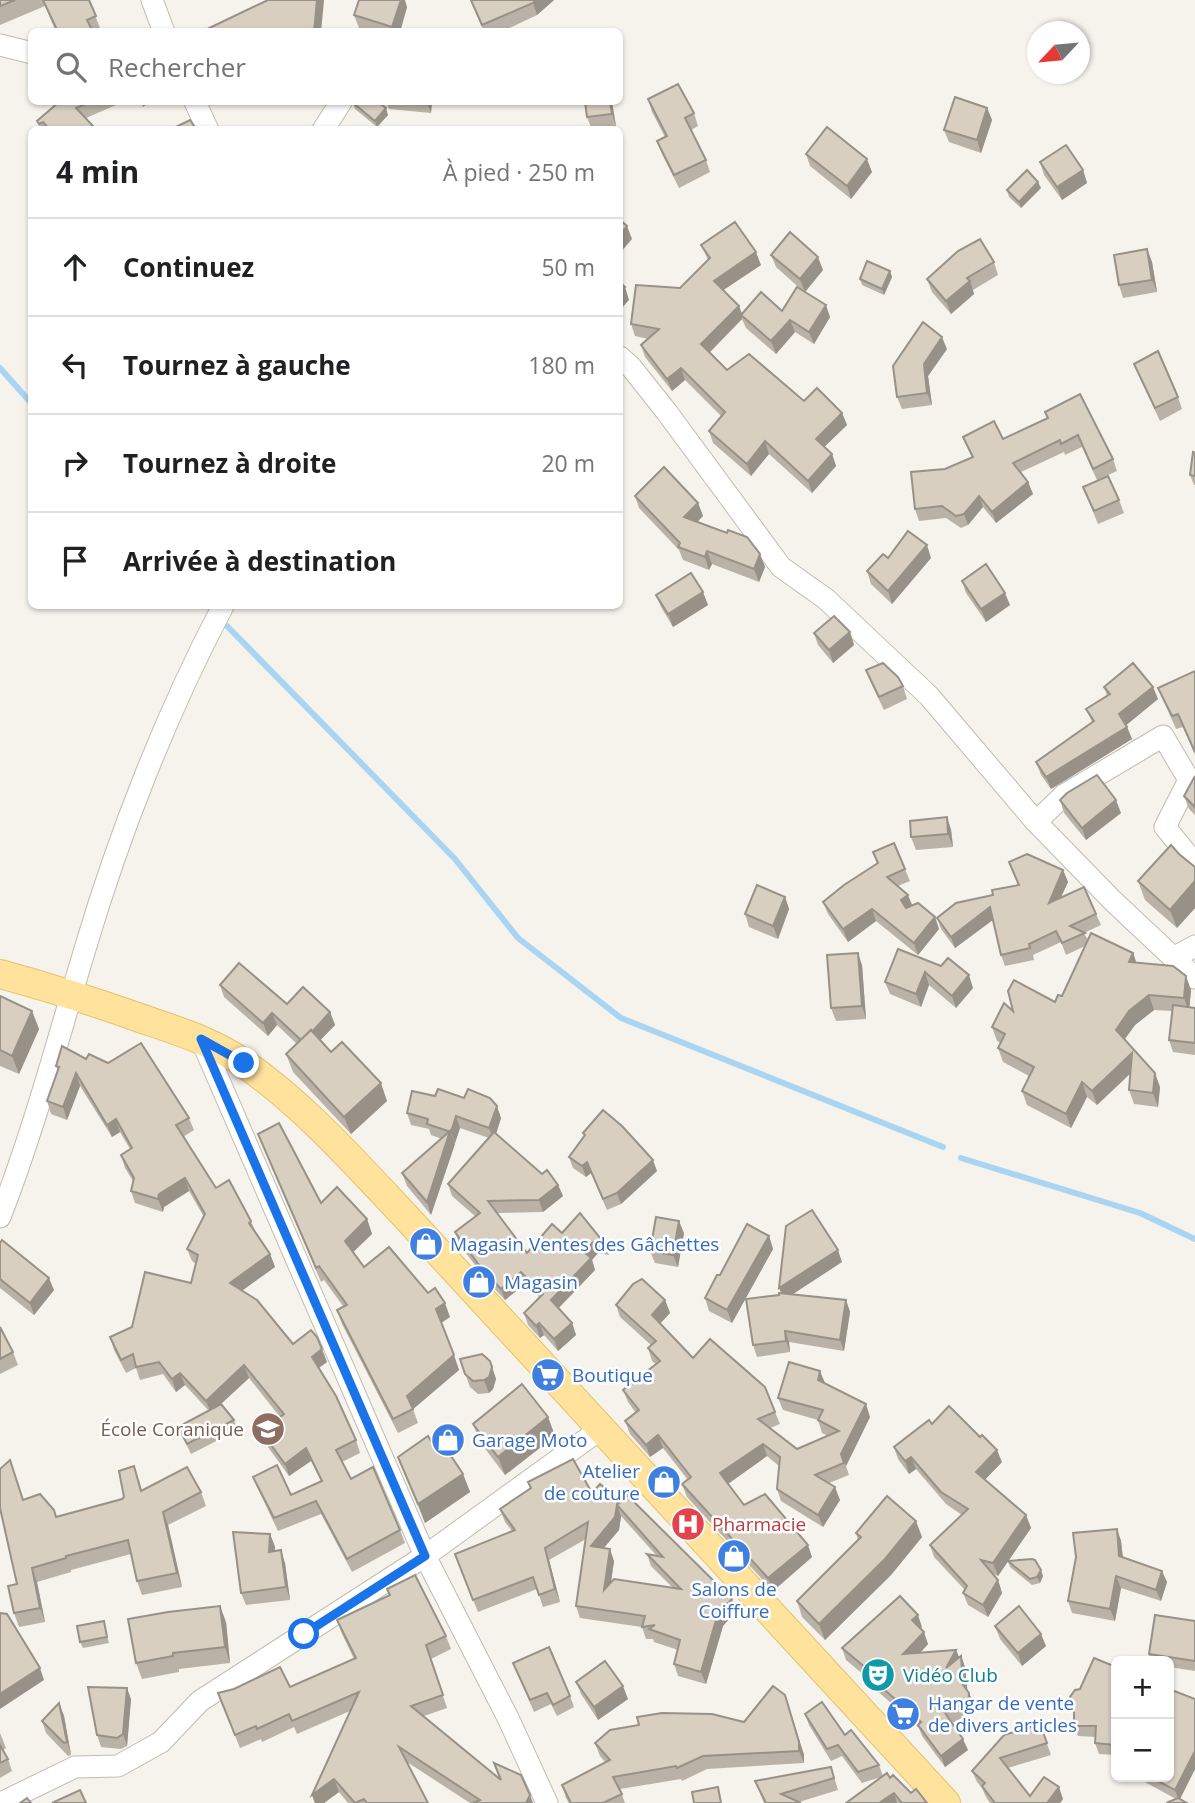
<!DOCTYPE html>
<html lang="fr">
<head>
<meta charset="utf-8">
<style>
  :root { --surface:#fff; --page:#f6f6f6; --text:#202124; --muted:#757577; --line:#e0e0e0 }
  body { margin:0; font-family:"Open Sans",sans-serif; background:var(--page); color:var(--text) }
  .controls { position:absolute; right:21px; bottom:21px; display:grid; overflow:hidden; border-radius:10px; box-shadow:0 2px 5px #0004 }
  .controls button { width:63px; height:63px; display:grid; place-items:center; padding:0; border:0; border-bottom:2px solid var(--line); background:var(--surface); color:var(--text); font:35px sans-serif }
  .compass { position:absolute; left:1027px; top:21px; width:63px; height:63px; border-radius:50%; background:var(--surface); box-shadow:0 2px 5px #0004; rotate:244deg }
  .stop { position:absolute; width:21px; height:21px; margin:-16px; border:5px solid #1a73e8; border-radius:50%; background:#fff }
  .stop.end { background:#1a73e8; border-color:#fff; box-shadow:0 2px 7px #0008 }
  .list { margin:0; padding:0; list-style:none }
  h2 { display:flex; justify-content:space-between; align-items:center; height:91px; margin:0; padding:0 28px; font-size:30px }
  h2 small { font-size:23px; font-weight:400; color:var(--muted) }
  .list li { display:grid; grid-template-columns:46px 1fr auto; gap:21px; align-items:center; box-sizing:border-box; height:98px; padding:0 28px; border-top:2px solid var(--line) }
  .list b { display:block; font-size:26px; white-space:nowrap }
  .list em { font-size:23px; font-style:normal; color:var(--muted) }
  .icon { flex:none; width:38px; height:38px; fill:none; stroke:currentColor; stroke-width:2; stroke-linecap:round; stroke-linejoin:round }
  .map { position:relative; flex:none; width:1195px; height:1803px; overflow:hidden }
  .search { position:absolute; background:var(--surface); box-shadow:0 2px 5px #0004; left:28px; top:28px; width:595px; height:77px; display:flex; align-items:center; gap:18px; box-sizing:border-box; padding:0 24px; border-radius:10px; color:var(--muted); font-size:26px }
  .panel { position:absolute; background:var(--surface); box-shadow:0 2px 5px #0004; left:28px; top:126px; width:595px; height:483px; border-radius:10px }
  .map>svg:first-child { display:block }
</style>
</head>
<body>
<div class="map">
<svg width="1195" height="1803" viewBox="0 0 1195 1803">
  <rect width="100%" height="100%" fill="#f6f3ec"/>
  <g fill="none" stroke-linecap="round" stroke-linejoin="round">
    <g stroke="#a9d4f2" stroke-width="6">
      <polyline points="0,368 32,404"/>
      <polyline points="208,606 210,608"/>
      <polyline points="227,626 455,859 518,938 621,1018 943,1147"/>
      <polyline points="961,1158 1140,1213 1195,1239"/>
    </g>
    <g stroke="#c2bbae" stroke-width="23">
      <g id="minor">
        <polyline points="152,0 164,32"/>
        <polyline points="0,45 32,53"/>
        <polyline points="195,102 208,130"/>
        <polyline points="323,130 341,102"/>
        <polyline points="620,357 631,367 666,411 781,567 826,599 929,696 1036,822 1113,901 1195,978"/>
        <polyline points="1036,822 1064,795 1163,736 1189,780 1165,827 1195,864"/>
        <polyline points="1175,957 1195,946"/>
        <polyline points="201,1039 425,1556 508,1718 547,1803"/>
        <path d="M 0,1217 C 34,1130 58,1039 85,949 C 119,834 167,712 223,606"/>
        <polyline points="1,1803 75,1767 118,1766 161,1742 200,1701 425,1556 602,1428"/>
      </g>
    </g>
    <g stroke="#e6c16a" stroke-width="30">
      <path id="major" d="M 0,974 C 48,987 95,1002 143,1019 C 178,1031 214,1042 245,1064 C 306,1107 356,1164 407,1218 L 946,1803"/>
    </g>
    <use href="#minor" stroke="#fff" stroke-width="21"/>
    <use href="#major" stroke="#ffe39c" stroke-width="28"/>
  </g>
  <g fill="#bab2a6" fill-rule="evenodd">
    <polygon points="0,0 89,0 100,28 93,32 56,32 45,6 0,25"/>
    <polygon points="470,0 554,0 537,15 501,32 484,32"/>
    <polygon points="407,7 400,32 370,32 359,28 354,15"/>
    <polygon points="648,99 694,113 698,126 691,130 706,160 710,172 679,188 662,154 657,141 665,137 652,112"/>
    <polygon points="59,102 123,102 86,118 95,130 41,130 37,121"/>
    <polygon points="352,102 388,115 377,127 355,109"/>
    <polygon points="386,102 432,102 431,113 389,109"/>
    <polygon points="585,102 612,102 616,126 592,130 587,117"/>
    <polygon points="987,108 992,120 981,153 949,142 944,130"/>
    <polygon points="806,154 872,172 851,199 810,166"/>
    <polygon points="1040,162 1083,170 1087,183 1062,200 1044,175"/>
    <polygon points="1041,188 1021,208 1009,197 1007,190"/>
    <polygon points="701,245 761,265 723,290 739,306 742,314 782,311 803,291 776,267 771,255 823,270 805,292 830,317 814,344 795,332 776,354 746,328 742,319 710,352 727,370 804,401 842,413 847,425 824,447 832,454 836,466 812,493 769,454 751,476 713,443 709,431 721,416 685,380 672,391 645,357 641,345 648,339 635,336 631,324 680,288 708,260"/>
    <polygon points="1147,249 1152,262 1157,292 1123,298 1119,285"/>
    <polygon points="994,262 998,275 973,290 974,294 951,314 932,292 927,279"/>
    <polygon points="890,271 892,277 884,295 862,285 860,279"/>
    <polygon points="947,349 928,376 932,405 902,409 897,397"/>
    <polygon points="1134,364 1178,397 1182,409 1160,421 1139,376"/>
    <polygon points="1045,412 1113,459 1117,471 1097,480 1082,447 1065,455 1064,452 1021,472 1028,482 1033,494 996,523 983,507 968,525 961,528 946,518 919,521 915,509 945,469 972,458 963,437 1003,439 1047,418"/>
    <polygon points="1195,453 1195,485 1194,485 1190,475"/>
    <polygon points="1083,487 1119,500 1124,513 1098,524"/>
    <polygon points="635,496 698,503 703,516 697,522 760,554 765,567 759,582 712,564 709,570 683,560 679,550 639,508"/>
    <polygon points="888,558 931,558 892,604 871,584 867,571"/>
    <polygon points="962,581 1010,605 986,622 966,593"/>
    <polygon points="656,595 708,605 673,627 661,607"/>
    <polygon points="850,632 854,645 833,663 818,645 814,633"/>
    <polygon points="866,670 903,686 907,699 884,710 871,683"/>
    <polygon points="1195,671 1195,755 1183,727 1176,729 1158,688"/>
    <polygon points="1104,687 1153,687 1158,699 1126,725 1132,739 1051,789 1041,775 1036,762 1092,722 1086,709 1107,696"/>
    <polygon points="1195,776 1195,815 1189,809 1184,796"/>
    <polygon points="1060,800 1121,813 1086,840 1064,813"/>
    <polygon points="947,817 951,830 953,847 916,850 911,837"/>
    <polygon points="873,852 905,869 910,881 898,886 912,905 935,917 939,929 918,955 876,921 848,942 828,914 823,902 877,864"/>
    <polygon points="1179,854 1195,867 1195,908 1177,928 1145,900 1138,881"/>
    <polygon points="1009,862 1063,870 1068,882 1060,898 1096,914 1101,925 1084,933 1088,940 1133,953 1136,963 1191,990 1189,1008 1195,1008 1195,1055 1173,1052 1169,1040 1172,1011 1154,1010 1135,1025 1125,1039 1160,1087 1158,1107 1134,1104 1129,1090 1130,1074 1097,1105 1087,1097 1071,1128 1027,1105 1022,1091 1029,1076 1003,1062 998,1048 1001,1043 997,1041 992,1027 1013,1011 1055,1002 1062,996 1085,946 1066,955 1061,942 1033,955 1034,960 1005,966 1001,955 993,920 955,948 941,929 937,918 1018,885"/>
    <polygon points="785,897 789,909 778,939 749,927 745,914"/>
    <polygon points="898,949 973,988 956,1008 929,985 921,1007 890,994 885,982"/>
    <polygon points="862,965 866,1019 836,1021 831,1008"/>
    <polygon points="220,985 287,1004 330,1012 335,1025 320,1040 331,1052 387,1101 351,1134 293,1072 286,1054 297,1044 277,1025 268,1036 224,997"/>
    <polygon points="0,996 32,1011 39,1029 19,1074 0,1066"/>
    <polygon points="56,1066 189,1118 194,1130 183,1137 216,1188 251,1221 256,1233 270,1254 275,1267 242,1291 293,1344 327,1362 319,1368 356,1440 360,1453 342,1462 351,1479 400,1530 405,1543 352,1572 321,1514 278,1531 258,1489 253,1477 291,1495 321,1481 311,1461 289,1476 265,1443 261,1431 280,1417 249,1378 220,1405 234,1420 238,1430 191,1454 178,1427 209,1411 185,1385 176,1392 163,1374 140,1380 136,1368 126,1373 114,1350 110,1337 132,1327 191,1283 196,1264 192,1261 187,1249 204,1217 189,1191 164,1207 163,1212 135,1203 131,1191 133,1181 125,1168 121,1155 130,1149 120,1132 112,1137 80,1086 67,1120 51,1114 47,1101 58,1070"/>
    <polygon points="407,1113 501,1118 496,1134 542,1174 558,1185 563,1196 543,1212 497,1213 527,1253 562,1233 605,1244 609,1255 598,1253 592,1260 595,1270 558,1308 572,1323 576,1335 558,1351 544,1335 540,1338 528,1325 524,1313 540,1298 525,1284 505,1300 484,1277 459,1244 455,1232 475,1216 452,1196 448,1184 489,1138 460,1128 431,1215 407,1186 402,1173 442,1139 431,1135 429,1129 411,1125"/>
    <polygon points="583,1133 657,1171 621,1204 607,1210 591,1173 586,1177 573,1168 569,1157 584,1136"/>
    <polygon points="258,1134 321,1203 367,1219 372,1234 353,1252 364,1267 428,1293 450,1317 441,1323 459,1370 413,1409 418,1423 398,1433 342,1324 337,1310 343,1306 324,1280 321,1282"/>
    <polygon points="684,1233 678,1267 655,1263 650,1251"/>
    <polygon points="769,1236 773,1249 732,1323 709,1311 705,1298 720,1275"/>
    <polygon points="0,1243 54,1290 34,1315 0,1288"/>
    <polygon points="842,1262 792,1294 846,1300 850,1312 844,1351 789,1342 790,1352 757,1357 753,1345 779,1295"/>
    <polygon points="665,1300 670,1313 660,1323 693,1358 775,1412 780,1424 770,1428 797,1449 828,1436 822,1433 818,1420 783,1410 778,1398 825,1383 870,1417 846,1466 849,1475 829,1483 840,1500 823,1527 781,1501 777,1489 779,1466 767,1456 728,1484 744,1505 812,1557 773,1591 687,1497 682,1484 688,1480 663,1448 650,1457 630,1434 625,1421 636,1413 628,1402 623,1390 656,1364 652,1361 648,1348 651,1345 620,1317 616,1305"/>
    <polygon points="0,1327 13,1352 18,1365 0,1374"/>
    <polygon points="460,1359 490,1361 496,1379 493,1389 489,1393 478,1394 470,1387"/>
    <polygon points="548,1417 555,1436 505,1475 480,1442 473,1424"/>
    <polygon points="932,1424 1002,1462 985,1479 1026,1515 1031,1528 1008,1561 1043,1576 1040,1583 1032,1585 1010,1567 1008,1561 998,1576 993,1574 998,1580 1002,1593 988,1617 968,1605 963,1593 965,1590 934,1557 930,1545 962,1515 946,1504 916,1469 909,1474 898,1459 894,1447"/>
    <polygon points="398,1457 463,1474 470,1492 425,1523"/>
    <polygon points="139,1480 142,1491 201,1492 206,1506 168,1525 182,1587 142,1595 137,1581 131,1554 71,1570 71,1572 37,1582 45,1622 19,1627 14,1613 17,1584 24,1499 56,1517 122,1499"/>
    <path d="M 528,1482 L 592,1493 L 618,1499 L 619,1503 L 736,1611 L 723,1626 L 706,1684 L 678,1676 L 674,1664 L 678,1650 L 654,1642 L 653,1639 L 646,1639 L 642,1627 L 580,1618 L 576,1606 L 586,1539 L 549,1560 L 560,1602 L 543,1607 L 537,1589 L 478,1612 L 455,1554 L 512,1531 L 505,1522 L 500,1509 L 530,1489 ZM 621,1516 L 656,1555 L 647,1554 L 651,1566 L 672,1587 L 611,1582 L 614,1561 L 604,1548 L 619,1530 Z"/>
    <polygon points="1117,1529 1121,1541 1123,1558 1167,1582 1161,1601 1121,1588 1115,1621 1072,1613 1068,1601"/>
    <polygon points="856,1533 922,1537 891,1575 825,1640 802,1617 797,1601 858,1540"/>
    <polygon points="270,1534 275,1547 274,1551 285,1563 290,1600 246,1605 241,1593"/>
    <polygon points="387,1589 446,1636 451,1649 431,1659 447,1708 424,1716 499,1779 494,1763 533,1803 470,1803 407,1762 428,1803 348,1803 339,1792 324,1803 315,1803 312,1795 350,1711 297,1734 294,1727 262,1742 261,1739 240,1748 218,1693 234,1689 290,1687 354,1659 342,1634 337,1620 389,1595"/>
    <polygon points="104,1621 109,1643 83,1648 80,1642"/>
    <polygon points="1195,1621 1195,1671 1169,1667 1169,1661 1151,1661 1149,1654"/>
    <polygon points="226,1622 230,1663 179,1669 179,1672 142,1679 136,1663"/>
    <polygon points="995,1626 1046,1646 1022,1666 1000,1639"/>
    <polygon points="922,1627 920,1628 928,1644 920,1653 956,1650 959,1657 961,1656 965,1667 967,1690 974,1704 972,1713 952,1723 968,1750 945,1767 922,1736 919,1728 874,1688 871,1681 846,1660 842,1648"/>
    <polygon points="513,1663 570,1696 574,1707 557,1716 551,1704 534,1712"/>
    <polygon points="1116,1667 1116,1755 1099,1754 1095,1743 1096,1737 1078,1736 1074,1726 1080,1689"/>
    <polygon points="576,1682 628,1699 598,1720 581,1694"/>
    <polygon points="785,1695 804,1755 804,1763 707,1769 682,1781 681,1779 620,1789 625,1803 569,1803 566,1798 562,1785 605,1762 600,1756 595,1743 744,1722"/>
    <polygon points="131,1699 127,1746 121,1749 101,1747 97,1735"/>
    <polygon points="1195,1699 1195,1769 1180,1799 1176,1799 1143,1781 1141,1777 1169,1777"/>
    <polygon points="59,1703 64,1716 71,1755 68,1756 46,1733 42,1721"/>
    <polygon points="805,1714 845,1735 879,1765 883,1776 890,1778 927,1803 846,1803 881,1777 862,1783 842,1756 831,1761 809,1725"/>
    <polygon points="1040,1724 1051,1755 1008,1768 1030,1796 1063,1799 1060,1803 990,1803 986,1797 982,1788 977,1782 972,1771"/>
    <polygon points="0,1733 6,1748 3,1750 8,1759 12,1771 0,1778"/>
    <polygon points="831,1767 838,1790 799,1802 801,1803 764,1803 755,1781"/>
  </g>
  <g fill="#979187">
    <polygon points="317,0 324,0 321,32 314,32"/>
    <polygon points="401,0 405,0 407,7 400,32 394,32 392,27"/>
    <polygon points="536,0 554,0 537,15 533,3"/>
    <polygon points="141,102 149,102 143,107"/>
    <polygon points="427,102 432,102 431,113"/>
    <polygon points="610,102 612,102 616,126 612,114"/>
    <polygon points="386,108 388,115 377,127 375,121"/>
    <polygon points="987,108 992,120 981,153 977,140"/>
    <polygon points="867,159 872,172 851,199 847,186"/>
    <polygon points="1083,170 1087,183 1062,200 1057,187"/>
    <polygon points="1038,182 1041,188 1021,208 1019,202"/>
    <polygon points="627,226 632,239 620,253 620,235"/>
    <polygon points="1147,249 1152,262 1157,292 1152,280"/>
    <polygon points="756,252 761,265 719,293 714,281"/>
    <polygon points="818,257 823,270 805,292 800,279"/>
    <polygon points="890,271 892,277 884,295 882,289"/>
    <polygon points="970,281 974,294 951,314 946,301"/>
    <polygon points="625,287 629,300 620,310 620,292"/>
    <polygon points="826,305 830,317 814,344 809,332"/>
    <polygon points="739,306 743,317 741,315 742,319 706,356 701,344"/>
    <polygon points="790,320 795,332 776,354 771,341"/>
    <polygon points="942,337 947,349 928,376 932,405 927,393 924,364"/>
    <polygon points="681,368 685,380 672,391 667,379"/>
    <polygon points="842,413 847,425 820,451 816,439"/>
    <polygon points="765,441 769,454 751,476 747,464"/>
    <polygon points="832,454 836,466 812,493 808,481"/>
    <polygon points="1028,482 1033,494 996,523 992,512"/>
    <polygon points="979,496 983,507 968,525 964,514"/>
    <polygon points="698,503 703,516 689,530 684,517"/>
    <polygon points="927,545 931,558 892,604 888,591"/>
    <polygon points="707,551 712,564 709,570 705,557"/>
    <polygon points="760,554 765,567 759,582 754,569"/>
    <polygon points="703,592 708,605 673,627 668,614"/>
    <polygon points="1005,593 1010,605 986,622 981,609"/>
    <polygon points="850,632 854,645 833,663 829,650"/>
    <polygon points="1153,687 1158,699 1124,727 1119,714"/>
    <polygon points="1127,727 1132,739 1051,789 1046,777"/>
    <polygon points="1116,800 1121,813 1086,840 1082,828"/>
    <polygon points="947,817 951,830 953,847 948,834"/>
    <polygon points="1063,870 1068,882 1053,915 1049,903"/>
    <polygon points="1195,881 1195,908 1177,928 1170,910"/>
    <polygon points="908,895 913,907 906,912 901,900"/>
    <polygon points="785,897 789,909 778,939 773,926"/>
    <polygon points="990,907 994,919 955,948 951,937"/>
    <polygon points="872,909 876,921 848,942 843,929"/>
    <polygon points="935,917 939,929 918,955 914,943"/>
    <polygon points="858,953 862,965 866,1019 862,1006"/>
    <polygon points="1133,953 1138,967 1129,962"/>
    <polygon points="925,972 929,985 921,1007 916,994"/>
    <polygon points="969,975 973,988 956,1008 952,996"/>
    <polygon points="1186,976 1191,990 1189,1012 1184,998"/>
    <polygon points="1149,995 1154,1010 1135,1025 1121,1044 1116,1030 1129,1011"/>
    <polygon points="32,1011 39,1029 19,1074 12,1056"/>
    <polygon points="330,1012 335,1025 307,1054 303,1042"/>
    <polygon points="272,1013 277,1025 268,1036 263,1023"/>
    <polygon points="1132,1053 1137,1067 1097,1105 1092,1091"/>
    <polygon points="76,1073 80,1086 67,1120 63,1107"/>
    <polygon points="1155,1073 1160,1087 1158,1107 1153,1093"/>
    <polygon points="1082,1082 1087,1097 1071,1128 1066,1114"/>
    <polygon points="381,1083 387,1101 351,1134 344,1117"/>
    <polygon points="497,1106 501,1118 494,1140 489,1128"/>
    <polygon points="456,1116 460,1128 455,1143 451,1132"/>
    <polygon points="116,1119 120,1132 112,1137 107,1125"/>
    <polygon points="450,1131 455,1144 431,1215 427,1202"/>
    <polygon points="653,1160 657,1171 621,1204 617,1193"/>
    <polygon points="587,1162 591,1173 586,1177 582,1166"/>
    <polygon points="185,1178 189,1191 164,1207 163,1212 158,1199 159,1194"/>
    <polygon points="558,1185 563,1196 543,1212 539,1200"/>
    <polygon points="367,1219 372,1234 350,1255 345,1241"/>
    <polygon points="679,1221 684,1233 678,1267 673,1255"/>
    <polygon points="769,1236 773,1249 732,1323 727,1310"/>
    <polygon points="593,1242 598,1253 592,1260 595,1270 555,1312 551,1300 584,1252"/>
    <polygon points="838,1250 842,1262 784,1300 779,1288"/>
    <polygon points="270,1254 275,1267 234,1296 230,1283"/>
    <polygon points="521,1272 525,1284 505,1300 501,1289"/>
    <polygon points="49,1278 54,1290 34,1315 30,1303"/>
    <polygon points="665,1300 670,1313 657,1327 652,1315"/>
    <polygon points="846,1300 850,1312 844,1351 840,1340"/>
    <polygon points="445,1303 450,1317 441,1323 436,1309"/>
    <polygon points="539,1323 544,1335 540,1338 536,1326"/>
    <polygon points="572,1323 576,1335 558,1351 554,1339"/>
    <polygon points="785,1331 789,1342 790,1352 786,1341"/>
    <polygon points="322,1349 327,1362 317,1369 312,1357"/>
    <polygon points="454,1355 459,1370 412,1410 407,1396"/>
    <polygon points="244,1365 249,1378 211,1413 206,1401"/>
    <polygon points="492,1367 496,1379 493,1389 489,1393 484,1380"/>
    <polygon points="820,1371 825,1383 818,1380"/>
    <polygon points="180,1373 185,1385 176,1392 172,1379"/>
    <polygon points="866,1404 870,1417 846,1466 841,1454"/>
    <polygon points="548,1417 555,1436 505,1475 498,1457"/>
    <polygon points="658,1435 663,1448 650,1457 646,1445"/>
    <polygon points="763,1444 767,1456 725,1486 720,1473"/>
    <polygon points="306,1448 311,1461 289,1476 285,1464"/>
    <polygon points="997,1450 1002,1462 981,1484 976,1472"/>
    <polygon points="911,1457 916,1469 909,1474 905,1461"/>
    <polygon points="463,1474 470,1492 425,1523 418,1504"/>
    <polygon points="835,1487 840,1500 823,1527 818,1515"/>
    <polygon points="618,1499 621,1509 617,1505 621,1516 619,1530 595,1558 591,1546"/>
    <polygon points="163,1512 168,1525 182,1587 177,1573"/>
    <polygon points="1026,1515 1031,1528 998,1576 993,1563"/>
    <polygon points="916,1521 922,1537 891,1575 825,1640 819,1624"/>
    <polygon points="1117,1529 1121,1541 1124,1568 1119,1556"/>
    <polygon points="270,1534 275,1547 273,1564 269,1552"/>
    <polygon points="808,1545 812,1557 773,1591 768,1578"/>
    <polygon points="545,1548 549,1560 560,1602 555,1589"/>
    <polygon points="610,1549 614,1561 608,1602 604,1590"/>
    <polygon points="281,1550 285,1563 290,1600 286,1587"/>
    <polygon points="32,1568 37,1582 45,1622 40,1608"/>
    <polygon points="1041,1570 1043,1576 1040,1583 1037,1577"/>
    <polygon points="1162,1571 1167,1582 1161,1601 1156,1590"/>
    <polygon points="1116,1576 1121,1588 1115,1621 1110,1609"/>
    <polygon points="998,1580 1002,1593 988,1617 983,1605"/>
    <polygon points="732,1599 736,1611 723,1626 706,1684 701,1672 718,1613"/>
    <polygon points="220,1606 226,1622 230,1663 225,1647"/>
    <polygon points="918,1615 922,1627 916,1632 912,1620"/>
    <polygon points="924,1632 928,1644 908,1666 903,1654"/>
    <polygon points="1041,1634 1046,1646 1022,1666 1018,1653"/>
    <polygon points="956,1650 961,1662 946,1668"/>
    <polygon points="961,1656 965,1667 968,1696 963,1685"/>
    <polygon points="40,1668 44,1680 0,1709 0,1694"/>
    <polygon points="623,1686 628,1699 598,1720 594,1707"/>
    <polygon points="127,1688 131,1699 127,1746 123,1734"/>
    <polygon points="969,1693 974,1704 972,1713 968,1702"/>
    <polygon points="785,1695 804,1755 804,1763 799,1751"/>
    <polygon points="59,1703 64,1716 71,1755 67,1742"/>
    <polygon points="963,1739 968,1750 945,1767 941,1756"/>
    <polygon points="1195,1751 1195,1769 1179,1801 1175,1790"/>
    <polygon points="334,1779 339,1792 324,1803 315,1803 312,1795"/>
    <polygon points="1059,1787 1063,1799 1060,1803 1047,1803"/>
    <polygon points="894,1793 897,1803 879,1803"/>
    <polygon points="530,1795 533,1803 526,1803"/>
  </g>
  <g fill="#d8cfc1" stroke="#979187" stroke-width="2">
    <polygon points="0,0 15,0 0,6"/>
    <polygon points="43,0 89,0 96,16 87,20 93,32 58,32"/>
    <polygon points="268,0 317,0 314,32 201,32"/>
    <polygon points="359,0 401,0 392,27 354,15"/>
    <polygon points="471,0 536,0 533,3 482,25"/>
    <polygon points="678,84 694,113 685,118 706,160 674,175 657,141 667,136 648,99"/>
    <polygon points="955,97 987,108 977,140 944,130"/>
    <polygon points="59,102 90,102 76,108 94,127 92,130 50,130 43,122 39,124 37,121"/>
    <polygon points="352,102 378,102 386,108 375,121"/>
    <polygon points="585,102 610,102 612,114 587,117"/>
    <polygon points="190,120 197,130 170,130"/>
    <polygon points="827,127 867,159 847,186 806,154"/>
    <polygon points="1066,145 1083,170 1057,187 1040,162"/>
    <polygon points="1027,170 1038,182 1019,202 1007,190"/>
    <polygon points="620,220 627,226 620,235"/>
    <polygon points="735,222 756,252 714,281 739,306 701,344 727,370 749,354 804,401 817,388 842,413 816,439 832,454 808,481 765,441 747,464 709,431 725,412 681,368 667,379 641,345 659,329 631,324 636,285 680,288 710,258 701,245"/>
    <polygon points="790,232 818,257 800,279 771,255"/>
    <polygon points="980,239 994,262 967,278 970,281 946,301 927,279 958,251"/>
    <polygon points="1147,249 1152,280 1119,285 1114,255"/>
    <polygon points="867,261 890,271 882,289 860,279"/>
    <polygon points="620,282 625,287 620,292"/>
    <polygon points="797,287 826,305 809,332 790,320 771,341 741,315 761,292 782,311"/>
    <polygon points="923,322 942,337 924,364 927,393 897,397 893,366"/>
    <polygon points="1158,351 1178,397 1155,408 1134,364"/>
    <polygon points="1080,394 1113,459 1093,469 1078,435 1061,444 1060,440 1013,463 1028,482 992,512 979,496 964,514 956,516 942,506 915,509 911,472 945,469 973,457 963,437 994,421 1003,439 1048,418 1045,412"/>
    <polygon points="1193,452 1195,453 1195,476 1190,475"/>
    <polygon points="664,467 698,503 684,517 727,533 728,530 747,537 760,554 754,569 707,551 705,557 678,547 680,543 635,496"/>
    <polygon points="1108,476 1119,500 1094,511 1083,487"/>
    <polygon points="908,531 927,545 888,591 867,571 883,554 888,558"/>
    <polygon points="986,564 1005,593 981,609 962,581"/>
    <polygon points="691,573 703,592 668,614 656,595"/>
    <polygon points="834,616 850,632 829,650 814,633"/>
    <polygon points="883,663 898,677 903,686 879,697 866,670"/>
    <polygon points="1133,663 1153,687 1119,714 1127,727 1046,777 1036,762 1094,721 1086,709 1110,694 1104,687"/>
    <polygon points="1195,671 1195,752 1178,714 1172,716 1158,688"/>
    <polygon points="1097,775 1116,800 1082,828 1060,800 1067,793"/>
    <polygon points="1195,776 1195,807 1184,796"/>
    <polygon points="947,817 948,834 911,837 910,821"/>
    <polygon points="894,843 905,869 887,877 908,895 901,900 906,908 918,903 935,917 914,943 872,909 843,929 823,902 844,885 878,863 873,852"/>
    <polygon points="1171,845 1179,854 1195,867 1195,881 1170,910 1138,881"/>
    <polygon points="1027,854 1063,870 1049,903 1084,887 1096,914 1070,926 1085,933 1062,943 1056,931 1029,944 1030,948 1001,955 990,907 951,937 937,918 956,903 993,895 992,890 1019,885 1009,862"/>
    <polygon points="757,885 785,897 773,926 745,914"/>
    <polygon points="1091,933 1133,953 1129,962 1173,966 1186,976 1184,998 1149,995 1129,1011 1116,1030 1155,1073 1153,1093 1129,1090 1132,1053 1092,1091 1082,1082 1066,1114 1022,1091 1034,1067 998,1048 1005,1034 992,1027 1004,1003 1013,1011 1008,991 1014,980 1055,1002 1058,995 1062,996"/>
    <polygon points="898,949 941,966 948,958 969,975 952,996 925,972 916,994 885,982"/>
    <polygon points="858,953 862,1006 831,1008 827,955"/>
    <polygon points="239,963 287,1004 303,987 330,1012 312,1032 311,1030 301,1040 272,1013 263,1023 220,985"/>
    <polygon points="0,996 32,1011 12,1056 0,1050"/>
    <polygon points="1173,1005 1195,1008 1195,1043 1169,1040"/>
    <polygon points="311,1030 331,1052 342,1042 381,1083 344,1117 286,1054"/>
    <polygon points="141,1043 189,1118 176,1125 216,1188 229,1180 251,1221 249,1223 270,1254 230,1283 257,1300 293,1344 311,1330 317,1337 322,1349 312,1357 336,1396 356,1440 336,1450 351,1479 373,1467 400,1530 347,1559 316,1501 274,1518 253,1477 277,1465 291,1495 322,1481 306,1448 285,1464 261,1431 284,1414 244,1365 206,1401 180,1373 172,1379 159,1362 136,1367 133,1354 121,1360 110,1337 132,1327 145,1272 191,1283 198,1255 187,1249 205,1214 185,1178 159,1194 158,1199 131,1191 134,1178 121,1155 132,1148 116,1119 107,1125 76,1073 63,1107 47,1101 59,1067 56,1066 62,1046 86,1059 89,1054 108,1063"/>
    <polygon points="438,1089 464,1098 468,1089 490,1098 497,1106 489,1128 456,1116 451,1132 427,1124 428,1119 407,1113 412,1091 435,1096"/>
    <polygon points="603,1110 622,1126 653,1160 617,1193 603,1199 587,1162 582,1166 569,1157 585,1135 583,1133"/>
    <polygon points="279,1123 321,1203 337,1187 367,1219 345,1241 364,1267 389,1247 428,1293 435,1288 445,1303 436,1309 454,1355 407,1396 413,1409 393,1419 337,1310 347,1305 319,1266 316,1268 258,1134"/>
    <polygon points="450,1131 427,1202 402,1173"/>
    <polygon points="494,1132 542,1174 547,1170 558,1185 539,1200 488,1201 527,1253 552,1224 562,1233 580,1213 605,1244 593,1242 584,1252 591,1258 551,1300 572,1323 554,1339 539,1323 536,1326 524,1313 543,1294 521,1272 501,1289 479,1265 455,1232 480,1213 448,1184"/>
    <polygon points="812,1210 838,1250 779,1288 786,1226"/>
    <polygon points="656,1217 679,1221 673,1255 650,1251"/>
    <polygon points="747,1224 769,1236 727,1310 705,1298 717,1275 720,1275"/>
    <polygon points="2,1240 49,1278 30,1303 0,1279 0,1243"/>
    <polygon points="642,1279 665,1300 652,1315 693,1358 710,1339 765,1387 775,1412 758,1419 797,1449 839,1431 818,1420 823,1410 778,1398 789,1362 820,1371 818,1380 866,1404 841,1454 844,1463 815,1475 835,1487 818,1515 777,1489 780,1457 763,1444 720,1473 744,1505 765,1494 808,1545 768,1578 682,1484 691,1477 658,1435 646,1445 625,1421 639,1410 623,1390 660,1361 648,1348 656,1341 616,1305 633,1284"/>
    <polygon points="779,1293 846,1300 840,1340 785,1331 786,1341 753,1345 746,1299 779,1295"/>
    <polygon points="0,1327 13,1352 0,1359"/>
    <polygon points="482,1354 490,1361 492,1367 489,1377 484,1380 473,1381 465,1374 460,1359"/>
    <polygon points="522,1384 548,1417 498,1457 473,1424"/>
    <polygon points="221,1404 234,1420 187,1444 178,1427"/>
    <polygon points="949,1406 980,1437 982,1435 997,1450 976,1472 1026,1515 993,1563 981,1560 998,1580 983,1605 963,1593 967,1586 930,1545 968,1509 941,1492 911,1457 905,1461 894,1447 929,1420 932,1424"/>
    <polygon points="428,1436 434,1446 441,1441 463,1474 418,1504 398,1457"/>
    <polygon points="573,1459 592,1493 600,1484 618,1499 615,1517 591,1546 610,1549 604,1590 614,1579 681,1589 647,1554 663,1557 617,1505 627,1495 732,1599 718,1613 701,1672 674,1664 680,1640 649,1629 655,1625 642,1627 645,1616 576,1606 588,1522 545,1548 555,1589 539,1595 533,1577 473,1600 455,1554 515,1530 500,1509 531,1488 528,1482"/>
    <polygon points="10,1460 23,1500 40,1494 54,1510 56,1517 122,1499 124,1497 119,1471 134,1466 141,1491 187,1467 201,1492 163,1512 177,1573 137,1581 128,1540 66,1556 66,1558 32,1568 40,1608 14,1613 8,1586 17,1584 0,1508 0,1469"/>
    <polygon points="887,1496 916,1521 885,1559 819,1624 797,1601 861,1537 856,1533"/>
    <polygon points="1117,1529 1119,1556 1162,1571 1156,1590 1116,1576 1110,1609 1068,1601 1076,1557 1073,1533"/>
    <polygon points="233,1532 270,1534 269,1552 281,1550 286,1587 241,1593"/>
    <polygon points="1032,1559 1035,1560 1041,1570 1037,1577 1030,1579 1008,1561"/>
    <polygon points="415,1575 446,1636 426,1645 443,1695 411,1706 501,1780 494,1763 521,1775 530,1795 526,1803 473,1803 480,1800 399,1747 428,1803 367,1803 364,1799 355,1803 334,1779 312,1795 359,1692 292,1721 289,1714 257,1729 256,1726 235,1735 218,1693 234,1689 280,1667 290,1687 356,1658 337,1620 390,1595 387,1589"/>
    <polygon points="900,1596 918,1615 912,1620 924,1632 903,1654 956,1650 946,1668 961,1656 963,1685 969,1693 968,1702 945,1713 963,1739 941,1756 918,1725 921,1722 869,1676 872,1673 842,1648"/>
    <polygon points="220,1606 225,1647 173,1653 173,1656 136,1663 128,1619 168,1612"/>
    <polygon points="1019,1606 1041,1634 1018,1653 995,1626"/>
    <polygon points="0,1613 7,1614 40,1668 0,1694"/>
    <polygon points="1155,1615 1195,1621 1195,1661 1149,1654"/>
    <polygon points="104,1621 107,1637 80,1642 77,1626"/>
    <polygon points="549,1647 570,1696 553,1705 547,1693 530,1700 513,1663"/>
    <polygon points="1094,1658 1116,1667 1116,1745 1095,1743 1096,1726 1074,1726 1074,1708 1070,1697 1075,1690 1080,1689"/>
    <polygon points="605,1661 623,1686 594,1707 576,1682"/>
    <polygon points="773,1686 785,1695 799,1742 799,1751 703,1756 677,1768 676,1766 613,1777 622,1794 603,1803 571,1803 562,1785 610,1760 595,1743 610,1730 639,1725 637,1717 662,1713 712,1714 744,1722"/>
    <polygon points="88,1687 127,1688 123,1734 117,1738 97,1735"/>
    <polygon points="1169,1689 1195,1699 1195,1751 1175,1790 1150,1777 1169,1777"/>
    <polygon points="822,1702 845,1735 851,1730 879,1765 858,1772 838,1745 827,1749 805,1714"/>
    <polygon points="59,1703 67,1742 64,1743 42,1721"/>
    <polygon points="1040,1724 1047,1743 1000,1758 1030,1796 1044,1777 1059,1787 1047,1803 995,1803 982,1786 985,1783 972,1771 1004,1735"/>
    <polygon points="0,1745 8,1759 0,1763"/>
    <polygon points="831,1767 834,1778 781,1794 801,1803 766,1803 755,1781"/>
    <polygon points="887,1773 890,1778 893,1775 911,1793 916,1789 927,1803 902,1803 894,1793 879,1803 846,1803"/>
    <polygon points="718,1787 721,1803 694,1803 692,1792"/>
    <polygon points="80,1790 86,1803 52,1803"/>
    <polygon points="27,1798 31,1803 20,1803"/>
    <polygon points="1178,1798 1187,1803 1167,1803 1168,1802"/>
  </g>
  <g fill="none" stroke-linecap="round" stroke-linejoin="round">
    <polyline stroke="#1a73e8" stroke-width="9" points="244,1063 201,1039 425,1556 304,1634"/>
  </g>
  <defs>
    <g id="shop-disc" transform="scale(1.75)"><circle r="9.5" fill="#3f7fe0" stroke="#fff"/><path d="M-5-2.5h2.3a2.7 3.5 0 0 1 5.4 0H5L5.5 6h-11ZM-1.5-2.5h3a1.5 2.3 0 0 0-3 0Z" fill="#fff"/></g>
    <g id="supermarket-disc" transform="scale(1.75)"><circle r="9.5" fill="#3f7fe0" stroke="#fff"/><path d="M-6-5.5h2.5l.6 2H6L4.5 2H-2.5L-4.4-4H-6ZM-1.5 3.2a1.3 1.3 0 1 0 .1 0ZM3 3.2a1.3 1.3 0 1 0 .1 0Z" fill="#fff"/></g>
    <g id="school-disc" transform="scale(1.75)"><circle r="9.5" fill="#8d6e63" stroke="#fff"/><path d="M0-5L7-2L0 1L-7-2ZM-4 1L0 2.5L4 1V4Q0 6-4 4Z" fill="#fff"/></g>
    <g id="hospital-disc" transform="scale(1.75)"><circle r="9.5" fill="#e0444e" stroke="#fff"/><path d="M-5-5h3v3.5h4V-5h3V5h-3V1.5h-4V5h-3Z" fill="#fff"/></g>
    <g id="theatre-disc" transform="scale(1.75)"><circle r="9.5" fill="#0f9aa8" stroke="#fff"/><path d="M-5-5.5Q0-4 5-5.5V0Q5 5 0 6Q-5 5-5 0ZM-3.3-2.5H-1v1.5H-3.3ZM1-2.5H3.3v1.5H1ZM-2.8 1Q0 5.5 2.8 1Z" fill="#fff"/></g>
  </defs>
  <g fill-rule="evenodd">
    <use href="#shop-disc" x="426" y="1244"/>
    <use href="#shop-disc" x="479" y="1282"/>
    <use href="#supermarket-disc" x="548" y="1375"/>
    <use href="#school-disc" x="268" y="1429"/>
    <use href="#shop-disc" x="448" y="1440"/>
    <use href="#shop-disc" x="664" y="1482"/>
    <use href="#hospital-disc" x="688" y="1524"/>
    <use href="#shop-disc" x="734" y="1556"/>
    <use href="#theatre-disc" x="878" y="1675"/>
    <use href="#supermarket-disc" x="903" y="1714"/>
  </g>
  <g text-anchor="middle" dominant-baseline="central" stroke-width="5" stroke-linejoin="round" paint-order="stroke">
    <g font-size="19" fill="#366cbe" stroke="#fff" text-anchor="start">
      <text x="450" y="1244">Magasin Ventes des Gâchettes</text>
      <text x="504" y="1282">Magasin</text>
      <text x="572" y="1375">Boutique</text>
      <text x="472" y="1440">Garage Moto</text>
      <text x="640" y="1471" text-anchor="end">Atelier<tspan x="640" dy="22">de couture</tspan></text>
      <text x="734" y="1589" text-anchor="middle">Salons de<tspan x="734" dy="22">Coiffure</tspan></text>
      <text x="928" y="1703">Hangar de vente<tspan x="928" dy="22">de divers articles</tspan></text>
    </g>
    <g font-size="19" fill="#785e54" stroke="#fff" text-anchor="end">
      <text x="244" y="1429">École Coranique</text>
    </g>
    <g font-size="19" fill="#be3a42" stroke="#fff" text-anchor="start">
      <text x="712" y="1524">Pharmacie</text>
    </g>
    <g font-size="19" fill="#0d838f" stroke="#fff" text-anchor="start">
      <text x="903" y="1675">Vidéo Club</text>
    </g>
  </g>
</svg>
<div class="controls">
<button>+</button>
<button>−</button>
</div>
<svg class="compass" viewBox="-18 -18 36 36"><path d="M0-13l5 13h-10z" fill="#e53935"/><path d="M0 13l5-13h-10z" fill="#757577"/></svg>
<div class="stop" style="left:304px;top:1634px"></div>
<div class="stop end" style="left:244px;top:1063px"></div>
<div class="search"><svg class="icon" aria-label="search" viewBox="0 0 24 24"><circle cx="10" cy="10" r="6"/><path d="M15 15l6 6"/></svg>Rechercher</div>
<section class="panel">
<h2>4 min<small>À pied · 250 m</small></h2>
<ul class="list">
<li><svg class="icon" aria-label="ahead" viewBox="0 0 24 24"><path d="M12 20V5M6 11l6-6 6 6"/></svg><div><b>Continuez</b></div><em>50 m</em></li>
<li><svg class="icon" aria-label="left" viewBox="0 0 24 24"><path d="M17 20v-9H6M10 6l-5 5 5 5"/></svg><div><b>Tournez à gauche</b></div><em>180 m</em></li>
<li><svg class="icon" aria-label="right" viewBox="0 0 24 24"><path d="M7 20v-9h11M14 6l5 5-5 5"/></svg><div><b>Tournez à droite</b></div><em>20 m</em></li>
<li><svg class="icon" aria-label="arrive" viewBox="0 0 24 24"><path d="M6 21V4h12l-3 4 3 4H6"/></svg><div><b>Arrivée à destination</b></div></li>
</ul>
</section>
</div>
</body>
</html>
